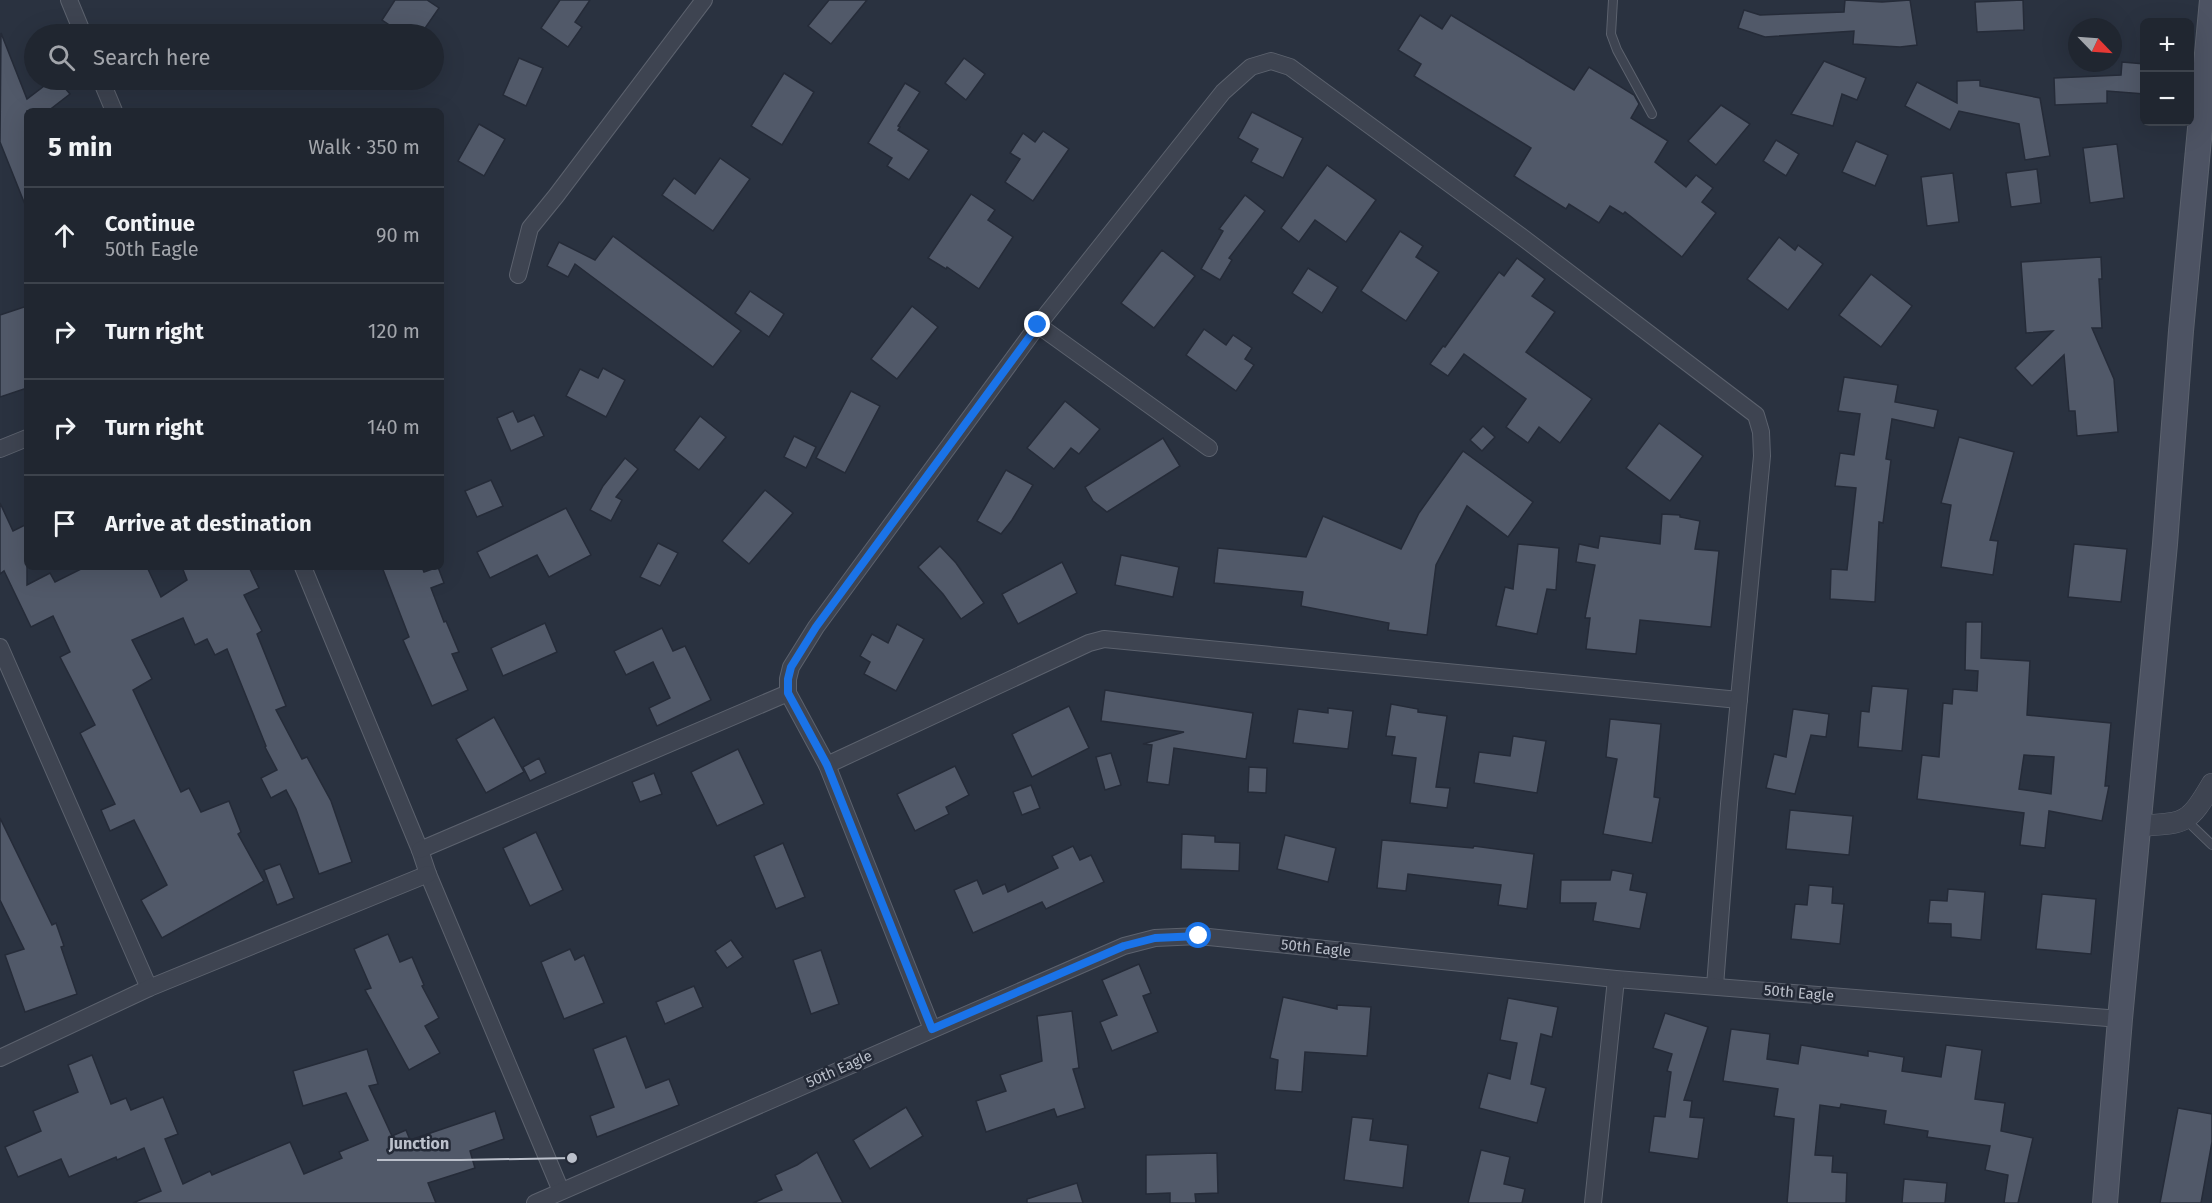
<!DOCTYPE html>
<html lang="en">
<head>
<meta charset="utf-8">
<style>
  :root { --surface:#202630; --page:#282e38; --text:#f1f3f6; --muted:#a2a5ab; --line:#3d434c }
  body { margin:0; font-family:"Fira Sans",sans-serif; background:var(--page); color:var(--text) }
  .controls { position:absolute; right:18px; top:18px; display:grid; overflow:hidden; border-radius:9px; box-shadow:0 6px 24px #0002 }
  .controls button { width:54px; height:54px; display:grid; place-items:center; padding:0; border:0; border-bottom:2px solid var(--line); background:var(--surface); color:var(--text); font:30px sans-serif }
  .compass { position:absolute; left:2068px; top:18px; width:54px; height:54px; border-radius:50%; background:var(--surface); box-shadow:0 6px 24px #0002; rotate:115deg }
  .stop { position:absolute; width:18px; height:18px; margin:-14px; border:4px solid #1a73e8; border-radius:50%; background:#fff }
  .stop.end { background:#1a73e8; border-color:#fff; box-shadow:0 2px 6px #0008 }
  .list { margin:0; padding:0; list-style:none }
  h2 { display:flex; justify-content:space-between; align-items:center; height:78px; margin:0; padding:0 24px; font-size:26px }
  h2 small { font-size:20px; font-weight:400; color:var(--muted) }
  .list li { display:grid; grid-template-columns:39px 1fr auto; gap:18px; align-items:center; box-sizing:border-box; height:96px; padding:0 24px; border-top:2px solid var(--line) }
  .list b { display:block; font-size:22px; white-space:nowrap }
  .list p { margin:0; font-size:20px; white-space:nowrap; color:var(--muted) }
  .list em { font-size:20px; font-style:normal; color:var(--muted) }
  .icon { flex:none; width:33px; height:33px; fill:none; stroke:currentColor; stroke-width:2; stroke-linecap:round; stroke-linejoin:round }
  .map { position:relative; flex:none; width:2212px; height:1203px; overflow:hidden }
  .search { position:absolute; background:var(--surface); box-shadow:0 6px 24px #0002; left:24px; top:24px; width:420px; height:66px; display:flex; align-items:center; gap:15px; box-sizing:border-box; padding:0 21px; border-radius:33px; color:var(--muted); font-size:22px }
  .panel { position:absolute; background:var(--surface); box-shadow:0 6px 24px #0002; left:24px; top:108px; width:420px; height:462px; border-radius:9px }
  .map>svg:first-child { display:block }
</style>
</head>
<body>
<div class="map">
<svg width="2212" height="1203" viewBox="0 0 2212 1203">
  <rect width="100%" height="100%" fill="#2a3240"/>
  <g fill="#515969" stroke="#252b38" stroke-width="1.5" fill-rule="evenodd">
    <polygon points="395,0 427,0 439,8 421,34 403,34 382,20"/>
    <polygon points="560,0 590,0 575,22 582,27 568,47 541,28"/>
    <polygon points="829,0 867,0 831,44 808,26"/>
    <polygon points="1845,0 1882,2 1910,0 1917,45 1900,47 1853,44 1854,31 1765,37 1738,28 1744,10 1760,15 1844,12"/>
    <polygon points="2023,0 2024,30 1977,32 1975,2"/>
    <polygon points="1420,15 1442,29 1451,15 1574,90 1589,67 1634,95 1639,104 1631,118 1668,141 1655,162 1686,187 1696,175 1713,188 1702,202 1716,213 1682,257 1625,212 1623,214 1610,206 1599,223 1569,204 1566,209 1514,176 1531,148 1414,76 1421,64 1398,50"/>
    <polygon points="1,33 27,99 52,80 58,80 70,94 48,111 27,111 26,207 0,142"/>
    <polygon points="519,58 543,68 526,106 503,95"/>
    <polygon points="964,58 985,74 966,100 945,83"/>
    <polygon points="1824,61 1866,78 1857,100 1842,94 1833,126 1791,114"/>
    <polygon points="2122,62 2145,64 2145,94 2107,91 2107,103 2055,105 2054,78 2121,75"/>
    <polygon points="784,73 814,92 782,145 751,126"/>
    <polygon points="1980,80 1980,86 2040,98 2050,156 2025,160 2019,124 1959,111 1950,130 1905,106 1917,82 1957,103 1957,81"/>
    <polygon points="905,83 920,92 898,126 900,127 898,130 929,150 909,180 887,166 892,158 868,143"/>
    <polygon points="1721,105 1750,124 1716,165 1688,141"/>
    <polygon points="1252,112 1303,138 1283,178 1251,162 1258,149 1238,138"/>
    <polygon points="479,124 505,139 484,176 458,161"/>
    <polygon points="1043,131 1069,149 1033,201 1005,182 1020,159 1010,153 1023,133 1035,142"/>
    <polygon points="1776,140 1799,154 1786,176 1763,161"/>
    <polygon points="1856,141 1888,155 1875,186 1842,172"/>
    <polygon points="2117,144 2124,198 2090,203 2083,148"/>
    <polygon points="720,158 750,179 713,231 662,195 674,178 695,194"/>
    <polygon points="1327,165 1376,200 1346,242 1315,220 1299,242 1281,228"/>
    <polygon points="2037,169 2041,203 2011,207 2006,173"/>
    <polygon points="1953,173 1959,222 1927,226 1921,177"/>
    <polygon points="971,194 995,210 988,220 1013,237 979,289 947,267 946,269 928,258"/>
    <polygon points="1245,195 1265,211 1229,258 1232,260 1220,280 1201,269 1223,231 1219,229"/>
    <polygon points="1400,231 1423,246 1416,257 1439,272 1406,321 1361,291"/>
    <polygon points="613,236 741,331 713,367 575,264 568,277 547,266 559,242 595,260"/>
    <polygon points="1779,237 1795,250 1798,245 1823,264 1788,310 1747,279"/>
    <polygon points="1162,250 1195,276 1154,328 1121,303"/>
    <polygon points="2101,257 2102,279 2099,279 2102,328 2092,328 2114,379 2118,432 2077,436 2075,411 2069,411 2064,355 2032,386 2015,368 2053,331 2026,333 2021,262"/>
    <polygon points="1517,258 1545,279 1532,296 1555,312 1526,352 1592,399 1560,443 1539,427 1528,443 1506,427 1526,399 1464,354 1448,376 1430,364 1443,346 1445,347 1499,272 1504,276"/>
    <polygon points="1308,268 1338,287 1322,313 1292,293"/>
    <polygon points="1871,274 1912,306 1881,347 1839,315"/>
    <polygon points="750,291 784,314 769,337 735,313"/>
    <polygon points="27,306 27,388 0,397 0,315"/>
    <polygon points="912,306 938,327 897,379 871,359"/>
    <polygon points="1204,329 1226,345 1233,335 1252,348 1245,359 1254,365 1236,391 1186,355"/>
    <polygon points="603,368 625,380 606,417 566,396 580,369 598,378"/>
    <polygon points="1844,377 1898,385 1895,402 1938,410 1934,428 1892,419 1886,459 1891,460 1883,523 1879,522 1875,602 1830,599 1831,569 1847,570 1856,488 1835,486 1840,453 1854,455 1860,414 1838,411"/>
    <polygon points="851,391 880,406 845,473 816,458"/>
    <polygon points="1065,401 1100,429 1079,454 1071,448 1054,469 1027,448"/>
    <polygon points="513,411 518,422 534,415 544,436 511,451 497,418"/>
    <polygon points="700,416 726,437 699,470 674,450"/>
    <polygon points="1659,423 1703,456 1670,501 1626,468"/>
    <polygon points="1483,426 1495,437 1482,451 1470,440"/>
    <polygon points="794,436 816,447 806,468 784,457"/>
    <polygon points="1959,437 2014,452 1990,540 1998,541 1993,575 1941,567 1951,505 1941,503"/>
    <polygon points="1163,438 1180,466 1107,512 1093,501 1085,487"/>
    <polygon points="1463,451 1533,502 1508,537 1467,506 1436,565 1427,635 1388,630 1389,623 1301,606 1303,592 1214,583 1218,548 1306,557 1323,516 1401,549 1419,513"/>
    <polygon points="625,458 638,469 616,497 622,500 611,521 590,510 603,486"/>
    <polygon points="1006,470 1033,485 1012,520 1001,534 977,521"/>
    <polygon points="491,480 503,506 477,517 465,491"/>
    <polygon points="765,490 793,513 749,564 722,541"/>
    <polygon points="0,503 13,531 27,524 27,585 50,573 55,582 85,567 147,567 161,597 187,580 182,567 249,567 259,588 244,595 262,631 257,634 286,706 276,710 302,759 307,757 331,801 352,862 319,874 296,809 286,790 271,798 261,778 277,770 265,747 266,746 227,649 215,655 207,639 195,645 183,618 132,640 152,679 133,690 181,792 189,788 201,812 229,801 241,832 238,834 264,881 162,938 141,900 167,885 134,820 110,831 101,810 115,804 80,733 95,725 60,657 70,652 53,616 31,627 4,571 0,574"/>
    <polygon points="566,508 591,555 549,577 537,555 490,578 477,552"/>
    <polygon points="1662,514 1680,515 1680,517 1700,521 1695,549 1719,551 1711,627 1640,620 1636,654 1586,649 1590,618 1585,618 1595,565 1576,562 1579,544 1598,548 1600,536 1660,544"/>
    <polygon points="658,543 678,553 660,586 640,577"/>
    <polygon points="1518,544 1559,548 1556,590 1547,589 1537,634 1496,626 1505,587 1513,589"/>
    <polygon points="2074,544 2127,549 2121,602 2068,597"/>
    <polygon points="940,546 956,563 984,603 961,619 943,594 918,567"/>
    <polygon points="1121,555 1179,567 1173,597 1115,585"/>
    <polygon points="1062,562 1077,593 1018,624 1002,594"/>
    <polygon points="382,567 422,567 424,572 438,567 444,583 431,588 444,622 446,621 459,652 452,654 468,690 432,706 403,640 409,637"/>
    <path d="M 1966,622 L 1982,622 L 1981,658 L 2030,661 L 2027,715 L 2111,723 L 2105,786 L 2109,786 L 2102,821 L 2049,811 L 2045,848 L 2020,845 L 2024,813 L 1917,799 L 1922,755 L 1939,757 L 1943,703 L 1952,704 L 1953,689 L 1977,691 L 1978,671 L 1965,670 ZM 2024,755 L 2054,757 L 2051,794 L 2019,789 Z"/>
    <polygon points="545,623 557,652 503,676 491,648"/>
    <polygon points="897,624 924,639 896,691 864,674 870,662 860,656 872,634 888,643"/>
    <polygon points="662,628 673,651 685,646 711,700 657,726 649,708 670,698 653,662 626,675 614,651"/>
    <polygon points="1872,686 1908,689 1902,751 1858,747 1861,711 1869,712"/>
    <polygon points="1105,690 1253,713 1246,759 1174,748 1169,785 1147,782 1152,745 1143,744 1184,732 1101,721"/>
    <polygon points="1391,704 1418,709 1418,712 1447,716 1436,787 1450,788 1447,808 1410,803 1416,758 1392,755 1395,737 1386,736"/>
    <polygon points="1069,706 1089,748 1032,777 1012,734"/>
    <polygon points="1328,708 1353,711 1348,749 1293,743 1298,709 1328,713"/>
    <polygon points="1793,709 1829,714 1826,737 1811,735 1795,794 1766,788 1774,754 1786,757"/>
    <polygon points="494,717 524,772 486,793 456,739"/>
    <polygon points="1610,719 1661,724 1654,797 1660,798 1652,843 1603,834 1617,759 1606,757"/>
    <polygon points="1513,736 1546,741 1537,793 1474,783 1479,752 1510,756"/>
    <polygon points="738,749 764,804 717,826 691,772"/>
    <polygon points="1111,753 1121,785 1105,790 1096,757"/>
    <polygon points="539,758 546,773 530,781 523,767"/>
    <polygon points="955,766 969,795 946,807 949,814 915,831 897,794"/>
    <polygon points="1249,767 1267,768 1266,793 1248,792"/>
    <polygon points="654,773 662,794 640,802 632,782"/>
    <polygon points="1031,785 1040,808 1022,815 1013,792"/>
    <polygon points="1790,810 1853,816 1849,855 1786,849"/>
    <polygon points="0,818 52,925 56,923 64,946 61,947 77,994 25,1012 5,955 24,949 0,900"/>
    <polygon points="536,832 563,890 530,906 503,848"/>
    <polygon points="1182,834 1215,836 1215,842 1240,843 1239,871 1181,869"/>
    <polygon points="1285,835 1336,848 1328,882 1277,869"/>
    <polygon points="1382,840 1473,848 1474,846 1534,854 1527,909 1498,905 1501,885 1408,874 1406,891 1377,888"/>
    <polygon points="783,843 805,897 776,909 754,856"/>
    <polygon points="1073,846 1080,860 1091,855 1104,882 1046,909 1042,902 973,933 954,890 977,880 983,894 1005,884 1008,892 1058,868 1052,856"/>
    <polygon points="280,864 294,898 277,905 264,870"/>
    <polygon points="1612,870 1633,874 1630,890 1647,893 1640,929 1593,921 1596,903 1560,903 1561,880 1610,880"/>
    <polygon points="1809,885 1833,887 1832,903 1844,904 1840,944 1791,939 1795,904 1807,905"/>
    <polygon points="1948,889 1985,892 1981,940 1951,937 1951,924 1928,923 1930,900 1947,901"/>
    <polygon points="2042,894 2096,899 2091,954 2036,949"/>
    <polygon points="388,934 400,962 412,957 424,985 422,986 439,1018 425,1026 440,1053 409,1070 365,990 371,988 354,949"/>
    <polygon points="731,940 743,957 727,968 715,951"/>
    <polygon points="570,949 575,960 584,955 604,1003 564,1019 541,962"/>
    <polygon points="821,950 839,1004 811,1014 793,960"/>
    <polygon points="1139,964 1151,993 1143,996 1158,1032 1112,1051 1100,1022 1117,1015 1102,980"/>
    <polygon points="694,986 703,1007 665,1024 656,1002"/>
    <polygon points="1283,997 1337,1009 1337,1005 1371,1007 1367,1056 1305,1052 1302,1092 1275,1090 1278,1060 1270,1058"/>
    <polygon points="1508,998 1558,1007 1552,1037 1541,1034 1531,1084 1546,1088 1537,1123 1479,1108 1488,1073 1510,1079 1517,1043 1500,1040"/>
    <polygon points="1072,1011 1079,1068 1073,1069 1085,1108 1057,1117 1054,1109 986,1132 976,1101 1006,1091 1000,1075 1042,1061 1037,1016"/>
    <polygon points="1665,1013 1708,1027 1684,1100 1692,1101 1690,1117 1704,1118 1698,1159 1649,1152 1654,1116 1665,1117 1671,1072 1667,1071 1672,1054 1653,1048"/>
    <polygon points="1731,1029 1770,1034 1767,1059 1798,1064 1801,1045 1868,1056 1868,1051 1904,1057 1902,1071 1941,1077 1946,1045 1982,1050 1975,1099 2005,1103 2001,1131 2033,1138 2018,1203 2004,1203 2008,1175 1985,1170 1990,1146 1927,1137 1928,1131 1884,1124 1886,1111 1841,1104 1840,1108 1820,1105 1815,1155 1833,1156 1832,1172 1847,1173 1846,1203 1787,1203 1794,1119 1774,1116 1778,1089 1723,1081"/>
    <polygon points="626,1036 646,1088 669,1079 679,1105 597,1137 590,1116 614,1107 593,1049"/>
    <polygon points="367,1049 378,1084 369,1086 392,1136 406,1130 410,1140 495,1111 504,1139 470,1151 475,1168 428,1183 436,1203 133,1203 161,1191 144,1148 117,1160 116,1157 69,1177 61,1159 18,1177 5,1147 41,1131 33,1111 78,1092 68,1065 92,1055 111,1104 126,1098 131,1110 163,1097 178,1134 165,1139 183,1184 210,1171 212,1175 290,1142 304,1174 342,1158 339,1152 368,1140 346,1093 303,1106 293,1071"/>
    <polygon points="906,1107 923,1136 870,1169 853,1140"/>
    <polygon points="2178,1108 2212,1114 2212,1142 2201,1203 2160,1203"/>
    <polygon points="1352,1117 1373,1119 1370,1140 1408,1145 1403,1188 1344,1180"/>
    <polygon points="1481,1150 1510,1157 1504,1184 1525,1189 1522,1203 1468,1203"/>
    <polygon points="817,1152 843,1203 753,1203 782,1190 775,1175 797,1165"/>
    <polygon points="1217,1153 1218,1193 1195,1194 1196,1203 1170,1203 1170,1193 1146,1194 1146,1155"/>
    <polygon points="1904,1179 1947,1183 1945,1203 1902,1203"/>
    <polygon points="1077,1183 1083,1203 1027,1203 1027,1199"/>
  </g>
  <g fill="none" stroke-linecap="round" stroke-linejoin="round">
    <g stroke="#5c626e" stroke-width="10">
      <g id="service">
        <polyline points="1613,0 1611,34 1617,50 1652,114"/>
        <polyline points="2186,820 2212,845"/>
      </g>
    </g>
    <g stroke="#5c626e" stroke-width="18">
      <g id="minor">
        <polyline points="69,0 83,34"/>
        <polyline points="101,80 114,111"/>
        <polyline points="518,275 530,228 556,196 704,0"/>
        <polyline points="1038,325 1209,448"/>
        <polyline points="0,449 27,438"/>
        <polyline points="303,567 420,850 428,874 561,1191"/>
        <polyline points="0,647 149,988"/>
        <polyline points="827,765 1089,643 1104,639 1739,700"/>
        <polyline points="420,850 788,693"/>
        <polyline points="932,1029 827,765 788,693 788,679 791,667 816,627 1038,325 1223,92 1251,67 1271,61 1290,67 1522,237 1756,415 1761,432 1762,456 1729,804 1715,986"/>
        <polyline points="0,1058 149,988 428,874"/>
        <polyline points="535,1203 1124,946 1155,938 1199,936 1616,979 2120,1019"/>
        <polyline points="1593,1203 1616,979"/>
      </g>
    </g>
    <g stroke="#5c626e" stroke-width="22">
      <path id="tertiary" d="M 2139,826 C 2185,823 2188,825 2212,784"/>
    </g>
    <g stroke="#5c626e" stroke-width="26">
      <polyline id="secondary" points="2105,1203 2120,1019 2165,544 2181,331 2212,0"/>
    </g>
    <use href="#service" stroke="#3e4451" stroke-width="8"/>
    <use href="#minor" stroke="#3e4451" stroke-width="16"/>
    <use href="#tertiary" stroke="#3e4451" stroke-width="21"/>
    <use href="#secondary" stroke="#4d5363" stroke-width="24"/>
  </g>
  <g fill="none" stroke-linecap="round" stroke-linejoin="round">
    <polyline stroke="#1a73e8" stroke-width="8" points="1038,325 816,627 791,667 788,679 788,693 827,765 932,1029 1124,946 1155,938 1199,936"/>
  </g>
  <g text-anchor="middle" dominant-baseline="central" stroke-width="5" stroke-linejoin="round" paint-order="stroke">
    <g font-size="15" fill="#bbc0cb" stroke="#232936">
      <text transform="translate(1316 948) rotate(6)">50th Eagle</text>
      <text transform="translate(1799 993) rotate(5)">50th Eagle</text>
      <text transform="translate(839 1069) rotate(-24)">50th Eagle</text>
    </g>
  </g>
  <path fill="none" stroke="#bbc0cb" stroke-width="2" d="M572 1158L461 1160H377"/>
  <circle fill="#bbc0cb" stroke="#232936" stroke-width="2" cx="572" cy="1158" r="6"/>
  <g font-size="16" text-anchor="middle" font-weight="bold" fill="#bbc0cb" stroke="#232936" stroke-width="5" stroke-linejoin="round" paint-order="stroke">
    <text x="419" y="1149">Junction</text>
  </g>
</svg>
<div class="controls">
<button>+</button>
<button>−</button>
</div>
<svg class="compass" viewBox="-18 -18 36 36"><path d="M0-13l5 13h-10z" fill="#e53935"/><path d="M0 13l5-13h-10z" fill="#a2a5ab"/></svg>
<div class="stop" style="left:1199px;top:936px"></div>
<div class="stop end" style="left:1038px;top:325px"></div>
<div class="search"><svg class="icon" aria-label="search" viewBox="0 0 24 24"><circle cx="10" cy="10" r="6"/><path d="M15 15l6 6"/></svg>Search here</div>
<section class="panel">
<h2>5 min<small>Walk · 350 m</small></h2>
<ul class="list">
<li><svg class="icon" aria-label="ahead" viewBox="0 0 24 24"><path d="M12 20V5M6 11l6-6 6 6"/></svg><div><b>Continue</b><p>50th Eagle</p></div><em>90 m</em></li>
<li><svg class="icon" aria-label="right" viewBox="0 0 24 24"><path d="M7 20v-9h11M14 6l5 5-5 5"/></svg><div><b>Turn right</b></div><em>120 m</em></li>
<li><svg class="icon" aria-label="right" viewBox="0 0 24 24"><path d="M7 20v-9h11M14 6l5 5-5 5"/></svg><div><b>Turn right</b></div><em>140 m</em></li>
<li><svg class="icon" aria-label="arrive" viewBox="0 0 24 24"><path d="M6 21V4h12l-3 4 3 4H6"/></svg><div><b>Arrive at destination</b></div></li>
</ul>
</section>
</div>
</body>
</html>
